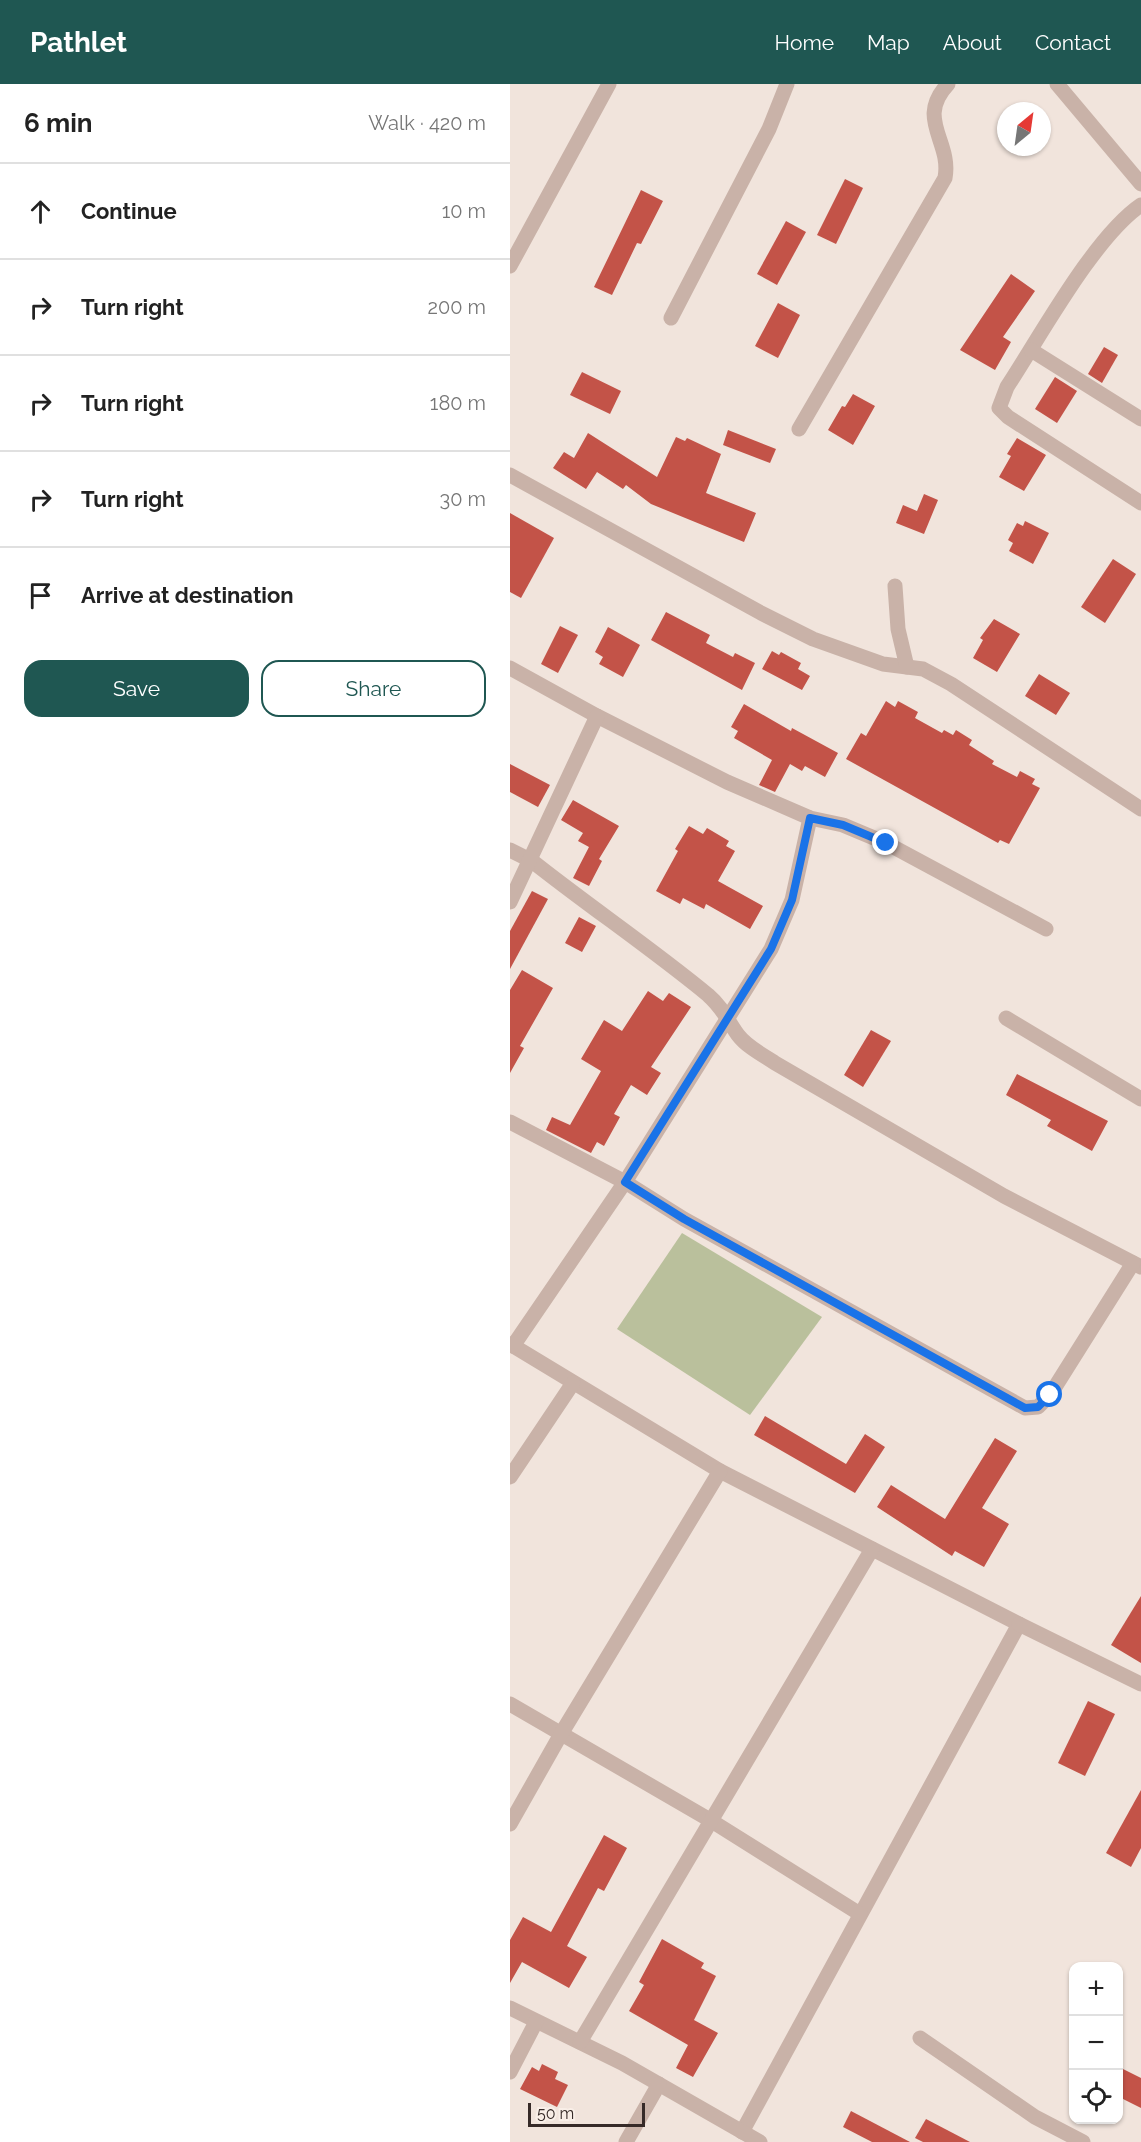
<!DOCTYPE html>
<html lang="en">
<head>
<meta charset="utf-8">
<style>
  :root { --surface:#fff; --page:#f2f2f2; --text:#222; --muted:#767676; --line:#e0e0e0; --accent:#1f5752 }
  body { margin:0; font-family:Raleway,sans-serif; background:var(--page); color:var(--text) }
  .controls { position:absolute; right:18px; bottom:18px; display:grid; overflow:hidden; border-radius:12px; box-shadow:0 2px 4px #0004 }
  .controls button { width:54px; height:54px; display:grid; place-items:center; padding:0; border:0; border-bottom:2px solid var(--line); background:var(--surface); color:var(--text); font:30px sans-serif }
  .compass { position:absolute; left:487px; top:18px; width:54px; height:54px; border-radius:50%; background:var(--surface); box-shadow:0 2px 4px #0004; rotate:29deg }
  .scale { position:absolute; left:18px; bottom:15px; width:117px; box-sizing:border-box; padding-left:6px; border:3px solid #362a28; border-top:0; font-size:16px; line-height:21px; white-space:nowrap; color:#362a28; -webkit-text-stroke:4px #f9efe8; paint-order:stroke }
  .stop { position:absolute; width:18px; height:18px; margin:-14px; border:4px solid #1a73e8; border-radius:50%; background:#fff }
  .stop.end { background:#1a73e8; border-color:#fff; box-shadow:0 2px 6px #0008 }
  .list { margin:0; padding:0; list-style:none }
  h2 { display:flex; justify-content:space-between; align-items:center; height:78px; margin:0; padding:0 24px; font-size:26px }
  h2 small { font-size:20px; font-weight:400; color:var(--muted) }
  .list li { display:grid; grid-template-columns:39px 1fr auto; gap:18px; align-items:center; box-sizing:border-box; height:96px; padding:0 24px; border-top:2px solid var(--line) }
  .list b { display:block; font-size:22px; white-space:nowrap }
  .list em { font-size:20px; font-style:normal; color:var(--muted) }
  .actions { display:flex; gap:12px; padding:18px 24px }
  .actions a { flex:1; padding:14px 0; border:2px solid var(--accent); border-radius:18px; text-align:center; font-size:21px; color:var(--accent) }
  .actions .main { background:var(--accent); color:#fff }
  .icon { flex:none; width:33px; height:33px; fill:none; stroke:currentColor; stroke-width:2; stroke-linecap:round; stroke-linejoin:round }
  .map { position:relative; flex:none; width:631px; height:2058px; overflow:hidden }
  header { display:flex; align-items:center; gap:36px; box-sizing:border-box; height:84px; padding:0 30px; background:var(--accent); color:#fff }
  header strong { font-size:28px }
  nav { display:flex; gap:33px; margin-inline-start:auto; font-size:21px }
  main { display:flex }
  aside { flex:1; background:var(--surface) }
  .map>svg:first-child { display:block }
</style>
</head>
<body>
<header>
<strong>Pathlet</strong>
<nav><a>Home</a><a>Map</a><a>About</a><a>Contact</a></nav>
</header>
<main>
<aside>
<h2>6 min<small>Walk · 420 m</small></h2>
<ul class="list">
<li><svg class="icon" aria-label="ahead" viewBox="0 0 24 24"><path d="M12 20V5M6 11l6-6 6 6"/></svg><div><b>Continue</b></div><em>10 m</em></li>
<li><svg class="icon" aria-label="right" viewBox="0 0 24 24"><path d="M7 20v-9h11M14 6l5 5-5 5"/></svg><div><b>Turn right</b></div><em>200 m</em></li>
<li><svg class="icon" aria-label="right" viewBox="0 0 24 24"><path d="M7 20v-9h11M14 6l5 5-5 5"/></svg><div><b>Turn right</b></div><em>180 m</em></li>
<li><svg class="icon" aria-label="right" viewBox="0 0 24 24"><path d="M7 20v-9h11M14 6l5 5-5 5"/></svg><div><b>Turn right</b></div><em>30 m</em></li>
<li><svg class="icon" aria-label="arrive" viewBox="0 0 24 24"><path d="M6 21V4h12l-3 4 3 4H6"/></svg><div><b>Arrive at destination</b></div></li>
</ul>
<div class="actions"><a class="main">Save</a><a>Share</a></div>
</aside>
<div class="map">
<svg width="631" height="2058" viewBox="0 0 631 2058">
  <rect width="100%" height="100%" fill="#f1e4dc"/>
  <polygon fill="#bac09c" points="172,1149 312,1233 240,1331 107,1245"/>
  <g fill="#c35348">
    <polygon points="335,95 353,104 326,160 307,151"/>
    <polygon points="131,106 153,117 131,160 127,159 102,211 84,203"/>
    <polygon points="276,137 296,148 267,201 247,190"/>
    <polygon points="501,190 525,207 493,253 501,258 485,286 450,266"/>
    <polygon points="268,219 290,231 268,274 245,262"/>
    <polygon points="594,263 608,271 592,299 578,290"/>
    <polygon points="72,288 111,307 100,330 60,311"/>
    <polygon points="545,293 567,307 547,339 525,325"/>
    <polygon points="343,310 365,322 343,361 318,346 332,322 335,323"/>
    <polygon points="218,346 266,365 260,379 213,361"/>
    <polygon points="78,349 147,393 166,353 175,357 177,354 211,370 196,409 246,429 234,458 141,420 116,401 113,405 87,388 76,405 43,384 54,368 64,374"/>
    <polygon points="507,354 536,371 514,407 489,393 501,372 497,370"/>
    <polygon points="414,410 428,416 414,450 386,439 393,421 407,427"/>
    <polygon points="0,429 44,454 11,514 0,508"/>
    <polygon points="515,437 539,449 523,480 499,467 503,459 498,456 507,439 513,442"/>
    <polygon points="603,475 626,490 595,539 571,523"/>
    <polygon points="156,528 200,551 196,559 223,573 225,569 245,579 232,606 141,556"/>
    <polygon points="484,535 510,550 487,588 463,574 473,556 470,554"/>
    <polygon points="50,542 68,551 48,589 31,580"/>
    <polygon points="98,543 130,561 113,593 89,580 93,573 85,568"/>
    <polygon points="262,567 269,571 271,568 291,579 288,585 300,592 292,606 252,585"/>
    <polygon points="529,590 560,609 546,631 515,612"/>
    <polygon points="376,617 385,623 388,617 408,628 405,634 432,649 434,646 443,651 446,646 462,656 459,661 484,677 482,680 507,693 510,687 525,695 522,700 530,704 499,760 490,756 488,759 336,675 351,649 356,652"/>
    <polygon points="234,620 281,647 282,644 328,669 315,693 295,682 292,687 280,680 265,708 249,701 262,676 224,654 228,647 221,643"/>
    <polygon points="0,680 40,701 28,723 0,708"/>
    <polygon points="63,716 109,742 89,775 92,777 79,802 63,794 79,763 68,757 73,749 51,736"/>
    <polygon points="179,742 193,750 197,744 219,757 216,762 225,767 208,797 253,822 240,845 196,820 194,825 173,814 170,820 146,807 168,767 165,765"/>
    <polygon points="22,807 38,815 0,885 0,847"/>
    <polygon points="69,833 86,842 72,868 55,859"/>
    <polygon points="12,886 43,904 10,962 14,964 0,989 0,906"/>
    <polygon points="138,907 153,917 159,909 181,923 141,983 151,989 137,1011 121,1001 104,1030 110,1033 94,1062 87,1058 81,1069 36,1046 42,1033 60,1041 91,987 71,975 94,936 112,947"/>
    <polygon points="361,946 381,957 353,1003 334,991"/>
    <polygon points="507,990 598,1037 582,1067 537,1042 541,1036 496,1011"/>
    <polygon points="255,1332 336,1380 355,1350 375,1363 345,1409 244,1351"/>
    <polygon points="485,1354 507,1367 472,1424 499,1440 474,1483 445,1467 442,1472 367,1423 381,1401 435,1435"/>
    <polygon points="631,1512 631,1579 601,1561"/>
    <polygon points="578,1617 605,1630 575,1692 548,1679"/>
    <polygon points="631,1706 631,1764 621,1783 596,1769"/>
    <polygon points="94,1751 117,1764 94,1807 88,1804 57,1862 77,1873 59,1904 12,1878 0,1899 0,1856 13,1833 41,1848"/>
    <polygon points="152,1855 194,1879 191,1884 206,1892 184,1936 208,1949 183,1993 166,1984 178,1961 119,1927 134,1901 129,1898"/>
    <polygon points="32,1980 48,1988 45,1995 58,2001 47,2023 10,2005 22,1983 29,1987"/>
    <polygon points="609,1983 631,1994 631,2024 609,2013"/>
    <polygon points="341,2027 400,2058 362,2058 333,2043"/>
    <polygon points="416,2035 460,2058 413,2058 405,2054"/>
  </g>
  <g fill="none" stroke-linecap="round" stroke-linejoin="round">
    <g stroke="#c9b2a8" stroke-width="15">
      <polyline points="547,0 631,100"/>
      <path d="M 631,121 C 584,153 530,253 497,303 L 489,324 L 498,333 L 631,419"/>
      <polyline points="0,182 99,0"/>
      <polyline points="161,234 259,45 277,0"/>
      <polyline points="521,266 631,335"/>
      <path d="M 289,345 L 435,94 C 442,57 405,35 438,0"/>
      <polyline points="0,391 251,529 303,555 373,580 413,585 441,600 631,725"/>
      <polyline points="385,502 388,545 397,583"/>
      <polyline points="0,584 87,632 217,698 300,734 333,741 376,759 536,845"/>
      <path d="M 0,766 L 22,777 C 80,823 141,864 198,911 C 214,925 217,936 228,951 C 237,963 253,971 265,979 L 494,1112 L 631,1183"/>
      <polyline points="0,818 87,632"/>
      <polyline points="496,934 631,1015"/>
      <polyline points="0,1038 115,1098 174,1135 515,1324 528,1323 540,1311 623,1179"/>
      <polyline points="0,1260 210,1387 509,1540 232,2048"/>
      <polyline points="3,1262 115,1098 261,865 282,816 300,734"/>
      <polyline points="0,1393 63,1299"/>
      <polyline points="509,1540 631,1600"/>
      <polyline points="0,1620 200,1736 350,1830"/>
      <polyline points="0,1740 51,1650 210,1387"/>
      <polyline points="0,1924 112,1979 250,2058"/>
      <polyline points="410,1954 525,2033 573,2058"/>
      <polyline points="70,1958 362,1465"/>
      <polyline points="0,1988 26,1938"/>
      <polyline points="116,2058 149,2000"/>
    </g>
  </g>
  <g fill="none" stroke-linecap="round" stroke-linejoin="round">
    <polyline stroke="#1a73e8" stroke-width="8" points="376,759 333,741 300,734 282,816 261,865 115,1098 174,1135 515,1324 528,1323 540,1311"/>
  </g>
</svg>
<div class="controls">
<button>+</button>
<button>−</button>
<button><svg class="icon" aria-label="locate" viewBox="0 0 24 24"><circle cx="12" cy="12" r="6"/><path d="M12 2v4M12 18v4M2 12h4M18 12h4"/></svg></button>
</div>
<svg class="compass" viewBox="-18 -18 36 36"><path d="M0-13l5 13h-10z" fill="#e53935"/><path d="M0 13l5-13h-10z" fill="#767676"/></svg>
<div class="scale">50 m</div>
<div class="stop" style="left:540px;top:1311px"></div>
<div class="stop end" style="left:376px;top:759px"></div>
</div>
</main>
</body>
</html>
